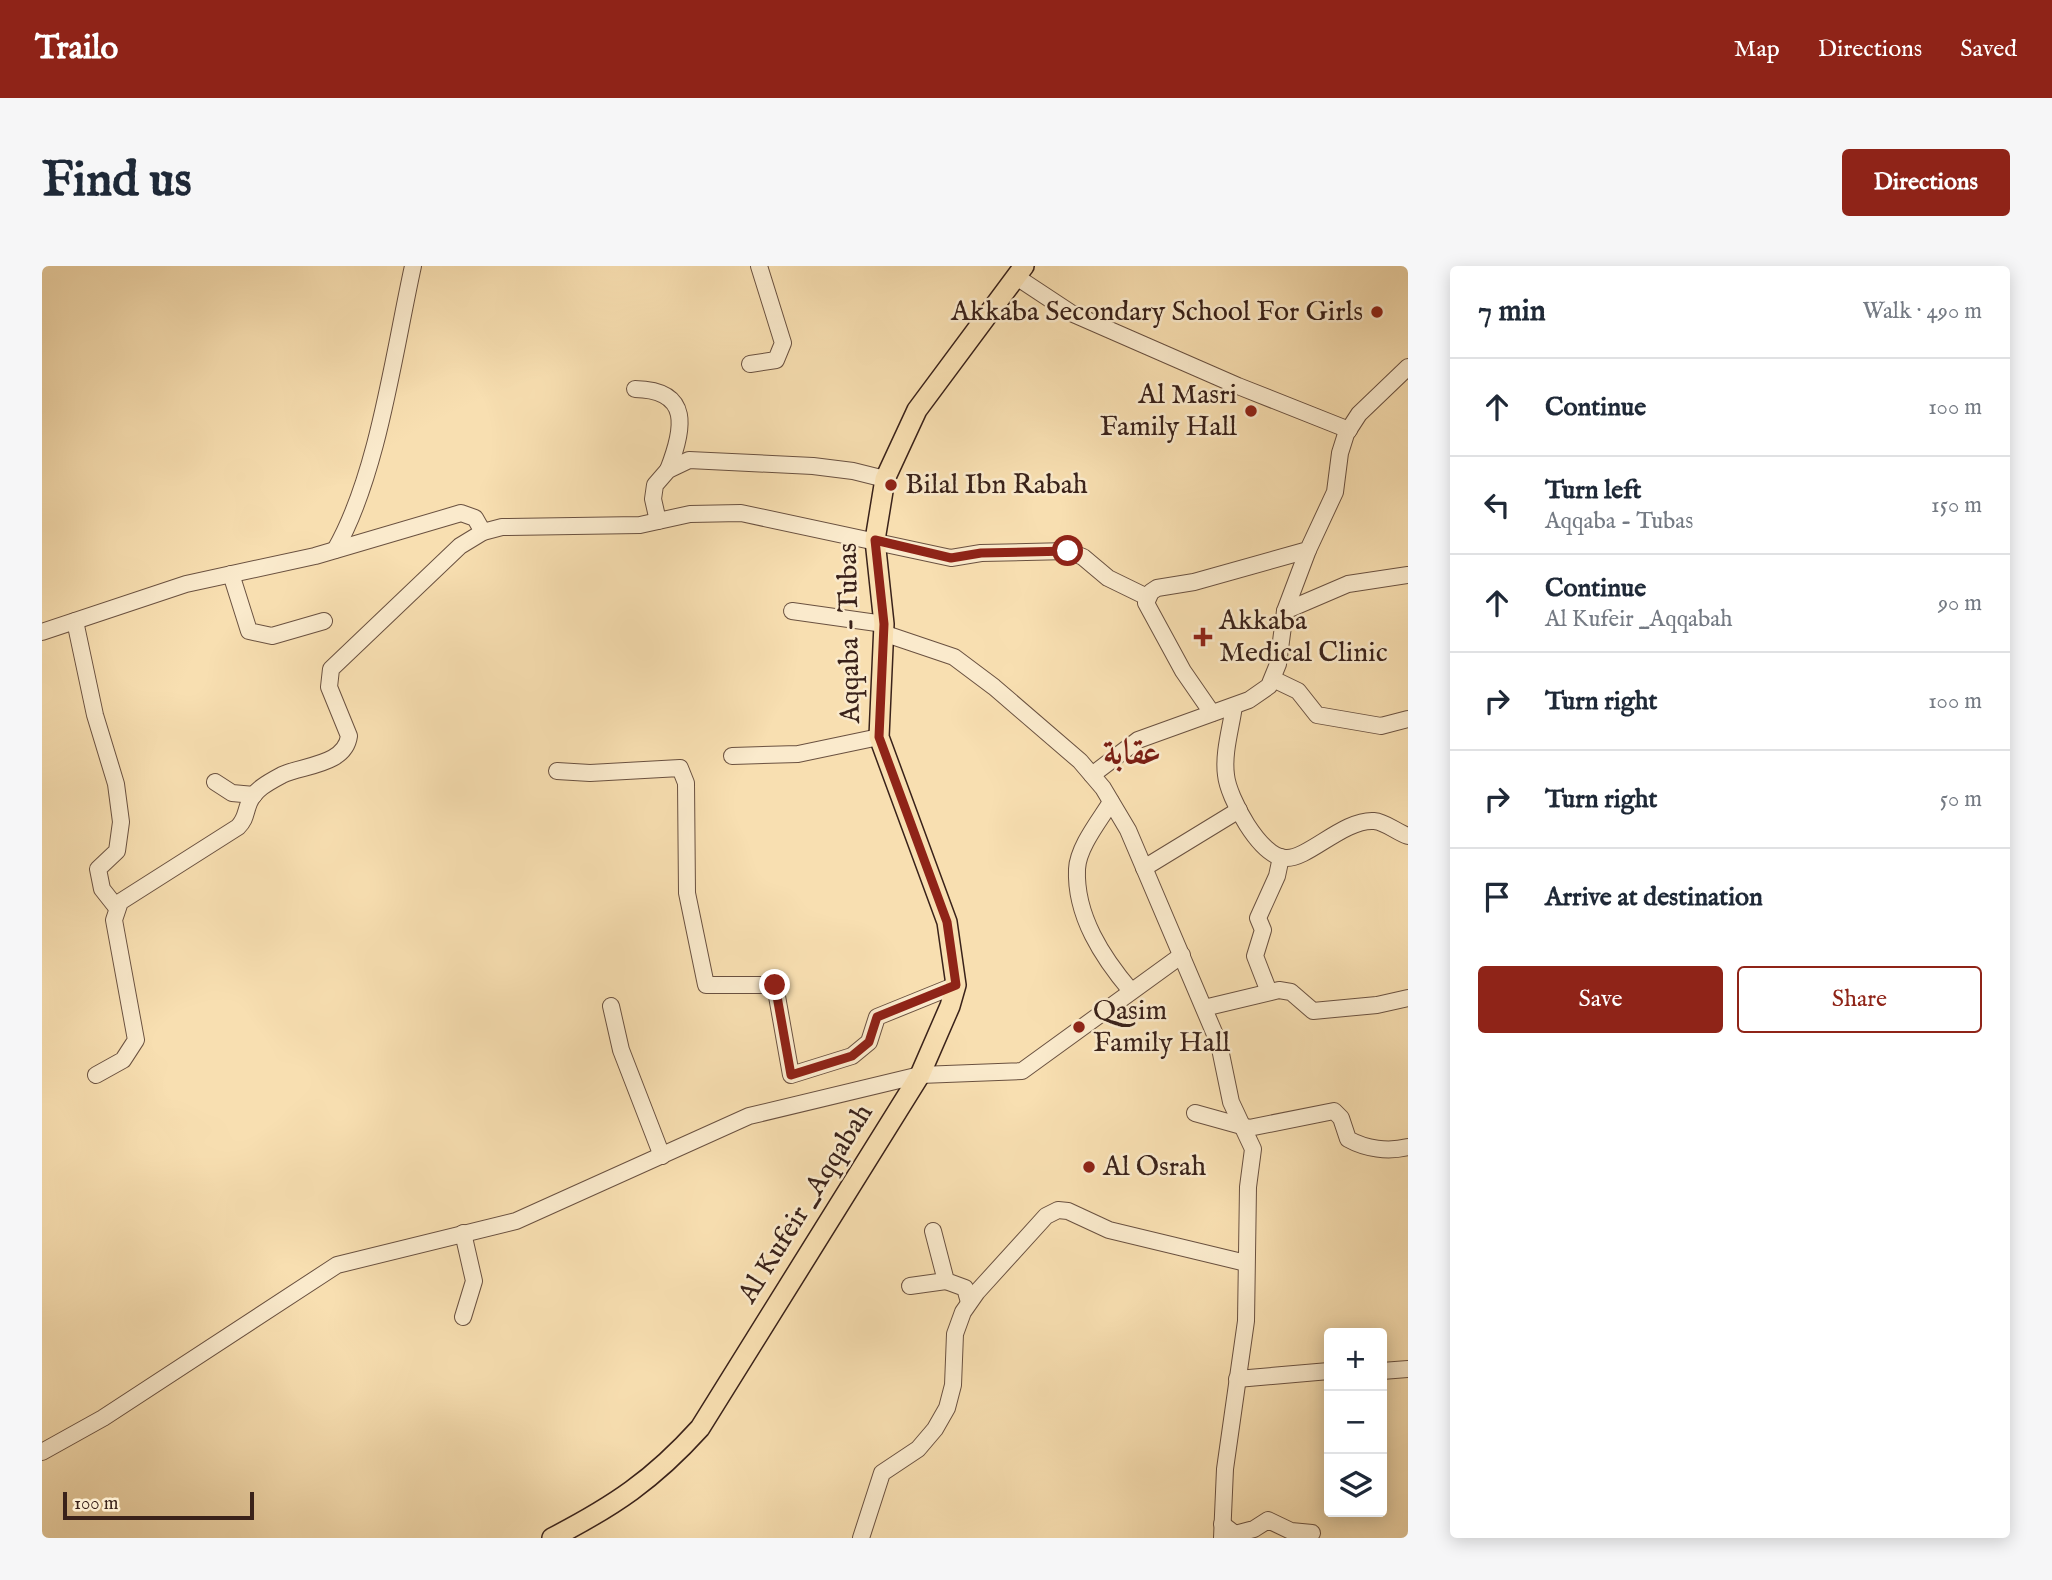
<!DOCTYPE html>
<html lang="en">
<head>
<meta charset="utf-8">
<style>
  :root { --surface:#fff; --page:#f6f6f7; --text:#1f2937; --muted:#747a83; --line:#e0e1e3; --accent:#8f2418 }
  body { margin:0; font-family:"IM FELL English",Amiri,serif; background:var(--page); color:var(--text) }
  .controls { position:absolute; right:21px; bottom:21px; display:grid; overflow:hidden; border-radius:7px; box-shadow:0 4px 18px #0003 }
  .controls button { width:63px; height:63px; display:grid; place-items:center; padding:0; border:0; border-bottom:2px solid var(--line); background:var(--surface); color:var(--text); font:35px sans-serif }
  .scale { position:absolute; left:21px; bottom:18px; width:191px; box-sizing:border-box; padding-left:7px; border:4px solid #3a221a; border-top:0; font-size:19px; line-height:24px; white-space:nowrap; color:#3a221a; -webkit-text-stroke:5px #faeacc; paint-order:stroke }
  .stop { position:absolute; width:21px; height:21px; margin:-16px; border:5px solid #8f2418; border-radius:50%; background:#fff }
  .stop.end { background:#8f2418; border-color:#fff; box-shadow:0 2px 7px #0008 }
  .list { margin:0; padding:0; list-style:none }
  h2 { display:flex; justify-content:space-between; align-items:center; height:91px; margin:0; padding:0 28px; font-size:30px }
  h2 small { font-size:23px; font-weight:400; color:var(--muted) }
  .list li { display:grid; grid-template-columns:46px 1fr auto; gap:21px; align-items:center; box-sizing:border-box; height:98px; padding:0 28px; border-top:2px solid var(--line) }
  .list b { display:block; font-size:26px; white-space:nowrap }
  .list p { margin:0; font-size:23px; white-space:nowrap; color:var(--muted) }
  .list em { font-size:23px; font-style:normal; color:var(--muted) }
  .actions { display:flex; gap:14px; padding:21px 28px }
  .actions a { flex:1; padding:16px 0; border:2px solid var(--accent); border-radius:7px; text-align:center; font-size:24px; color:var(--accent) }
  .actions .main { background:var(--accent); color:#fff }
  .icon { flex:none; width:38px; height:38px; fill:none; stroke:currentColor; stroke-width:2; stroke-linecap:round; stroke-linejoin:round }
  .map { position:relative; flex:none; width:1366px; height:1272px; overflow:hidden; border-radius:7px }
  header { display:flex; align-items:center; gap:42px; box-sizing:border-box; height:98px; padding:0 35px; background:var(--accent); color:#fff }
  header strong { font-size:33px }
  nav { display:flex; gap:38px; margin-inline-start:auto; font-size:24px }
  .intro { display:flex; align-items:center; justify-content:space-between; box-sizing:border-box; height:168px; padding:0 42px }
  h1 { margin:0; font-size:49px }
  .button { padding:18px 32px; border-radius:7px; background:var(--accent); color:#fff; font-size:24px; font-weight:700 }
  main { display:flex; gap:42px; padding:0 42px }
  aside { flex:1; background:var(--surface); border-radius:7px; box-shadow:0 4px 18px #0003 }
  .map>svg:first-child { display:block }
</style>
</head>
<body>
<header>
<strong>Trailo</strong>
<nav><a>Map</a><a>Directions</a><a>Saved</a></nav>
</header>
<div class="intro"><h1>Find us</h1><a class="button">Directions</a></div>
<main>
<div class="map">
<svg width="1366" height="1272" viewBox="0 0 1366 1272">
  <rect width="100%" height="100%" fill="#f8dfb1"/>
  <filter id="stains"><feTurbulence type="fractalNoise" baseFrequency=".00286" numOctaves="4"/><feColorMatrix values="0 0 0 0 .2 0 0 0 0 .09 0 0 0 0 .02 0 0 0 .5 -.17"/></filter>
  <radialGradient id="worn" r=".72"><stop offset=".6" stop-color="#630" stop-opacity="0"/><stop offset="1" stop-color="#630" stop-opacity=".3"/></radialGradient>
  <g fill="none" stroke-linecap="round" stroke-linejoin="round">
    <g stroke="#6a5140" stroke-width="18">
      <g id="minor">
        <polyline points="976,12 1029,47 1196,120 1307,164"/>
        <polyline points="708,98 734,94 741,77 717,0"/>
        <path d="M 593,123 C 650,124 642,163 626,204"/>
        <polyline points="616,255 611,233 613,219 626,204 647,194 771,200 811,205 843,213"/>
        <path d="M 293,284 C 336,209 352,86 371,0"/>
        <polyline points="189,308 207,365 230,370 282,355"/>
        <polyline points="750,345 842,358"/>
        <polyline points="1243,345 1306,318 1366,309"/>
        <polyline points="33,355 53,449 74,518 79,556 75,585 56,603 60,623 75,642"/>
        <polyline points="0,366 144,318 273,290 419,247 433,252 441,266"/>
        <polyline points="841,367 912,391 952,421 1038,495 1061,522 1086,564 1177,778 1189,836 1211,883 1206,921 1204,1055 1183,1203 1180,1272"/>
        <polyline points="1231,413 1256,425 1275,449 1339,460 1366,453"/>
        <path d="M 1192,440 C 1189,462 1181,487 1184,509 C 1186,531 1218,592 1244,592 C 1266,593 1302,553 1332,555 C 1344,556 1354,566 1366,570"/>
        <polyline points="1170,447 1141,405 1104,337 1109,326 1115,322 1152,316 1266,284 1293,226 1298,187 1304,168 1317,148 1366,101"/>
        <polyline points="690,490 756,488 837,471"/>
        <polyline points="515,505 548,507 638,502 644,517 645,627 664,719 733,719 749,809 810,790 827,776 835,751 914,719"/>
        <polyline points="1050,509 1096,474 1207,434 1227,420 1236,398 1243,345 1266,284"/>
        <polyline points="173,516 190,527 212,529"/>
        <path d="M 1069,536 C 1058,554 1036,581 1035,603 C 1033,650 1061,692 1089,725"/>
        <polyline points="1102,602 1197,544"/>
        <polyline points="1227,726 1213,690 1221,664 1216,652 1235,610 1239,591"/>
        <polyline points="569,740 579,784 620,890"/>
        <polyline points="1162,742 1237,724 1249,726 1271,745 1335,739 1366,732"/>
        <path d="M 54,809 L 81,794 L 94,774 L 72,654 L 78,636 L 196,561 C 204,553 203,547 207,537 C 213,523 227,516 240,509 C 262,499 303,499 307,470 L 287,421 L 289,403 L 418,280 L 441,266 L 460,261 L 598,259 L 648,248 L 699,247 L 909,292 L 939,287 L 1026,285 L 1041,291 L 1066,312 L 1105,331"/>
        <path d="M 1153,847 L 1207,862 L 1292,845 L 1299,852 L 1306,873 C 1324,883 1346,886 1366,881"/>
        <polyline points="891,965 904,1015 923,1022 927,1036"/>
        <polyline points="421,967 432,1015 421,1051"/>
        <polyline points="868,1020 904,1015"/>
        <polyline points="1340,1105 1366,1103"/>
        <polyline points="1195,1113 1287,1105"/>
        <polyline points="0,1186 61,1152 295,999 474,955 707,850 878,809 980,805 1140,689"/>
        <polyline points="1180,1258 1193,1268 1212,1263 1226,1254 1249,1265 1270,1267"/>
        <polyline points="819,1272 840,1207 876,1183 893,1163 905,1142 911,1119 913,1068 921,1046 935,1026 1004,950 1016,944 1026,945 1067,964 1204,997"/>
      </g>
    </g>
    <g stroke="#3a221a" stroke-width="22">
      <path id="major" d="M 510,1272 C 572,1240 611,1214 658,1162 L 878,809 L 908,740 L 914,719 L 905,656 L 837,471 L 842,358 L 833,274 L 843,213 L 875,144 L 982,0"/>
    </g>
    <use href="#minor" stroke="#faeacc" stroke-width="16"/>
    <use href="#major" stroke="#f8dfb1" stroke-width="19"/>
  </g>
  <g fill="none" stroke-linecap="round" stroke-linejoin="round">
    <polyline stroke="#8f2418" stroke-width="9" points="733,719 749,809 810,790 827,776 835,751 914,719 905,656 837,471 842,358 833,274 909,292 939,287 1026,285"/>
  </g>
  <g fill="#8f2418" stroke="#faeacc" stroke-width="2.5">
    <circle cx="1335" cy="46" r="7"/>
    <circle cx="1209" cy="145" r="7"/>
    <circle cx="849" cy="219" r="7"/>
    <path d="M1157.5 360.5h7v7h7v7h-7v7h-7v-7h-7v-7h7z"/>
    <circle cx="1037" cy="761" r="7"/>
    <circle cx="1047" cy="901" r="7"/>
  </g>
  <g text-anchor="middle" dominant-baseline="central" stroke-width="5" stroke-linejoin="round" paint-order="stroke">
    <g font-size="28" fill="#3a221a" stroke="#faeacc" text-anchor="start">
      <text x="1321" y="46" text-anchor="end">Akkaba Secondary School For Girls</text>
      <text x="1195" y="129" text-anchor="end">Al Masri<tspan x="1195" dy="32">Family Hall</tspan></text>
      <text x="863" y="219">Bilal Ibn Rabah</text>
      <text x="1177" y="355">Akkaba<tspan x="1177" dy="32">Medical Clinic</tspan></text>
      <text x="1051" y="745">Qasim<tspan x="1051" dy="32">Family Hall</tspan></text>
      <text x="1061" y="901">Al Osrah</text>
    </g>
    <g font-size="28" fill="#3a221a" stroke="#faeacc">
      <text transform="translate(808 367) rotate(-91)">Aqqaba - Tubas</text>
      <text transform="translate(764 938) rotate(-58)">Al Kufeir _Aqqabah</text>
    </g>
    <g font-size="35" font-weight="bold" fill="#7a1f14" stroke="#faeacc">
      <text x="1090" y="487">عقابة</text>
    </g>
  </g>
  <rect width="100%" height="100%" filter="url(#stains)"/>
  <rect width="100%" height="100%" fill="url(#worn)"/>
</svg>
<div class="controls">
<button>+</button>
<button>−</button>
<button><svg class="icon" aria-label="layers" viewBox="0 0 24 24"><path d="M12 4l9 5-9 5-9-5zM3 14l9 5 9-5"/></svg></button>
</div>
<div class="scale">100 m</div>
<div class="stop" style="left:1026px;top:285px"></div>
<div class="stop end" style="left:733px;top:719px"></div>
</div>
<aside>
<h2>7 min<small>Walk · 490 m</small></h2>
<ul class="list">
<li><svg class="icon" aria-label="ahead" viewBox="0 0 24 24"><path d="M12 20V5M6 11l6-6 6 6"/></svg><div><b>Continue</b></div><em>100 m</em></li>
<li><svg class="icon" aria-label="left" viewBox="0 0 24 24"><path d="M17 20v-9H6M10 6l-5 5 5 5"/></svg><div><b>Turn left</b><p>Aqqaba - Tubas</p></div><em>150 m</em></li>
<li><svg class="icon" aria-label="ahead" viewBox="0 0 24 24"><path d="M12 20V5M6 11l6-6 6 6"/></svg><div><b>Continue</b><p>Al Kufeir _Aqqabah</p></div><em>90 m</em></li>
<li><svg class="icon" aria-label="right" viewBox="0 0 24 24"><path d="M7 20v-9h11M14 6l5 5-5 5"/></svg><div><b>Turn right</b></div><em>100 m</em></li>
<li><svg class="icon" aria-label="right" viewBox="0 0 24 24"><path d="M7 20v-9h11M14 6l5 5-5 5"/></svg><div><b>Turn right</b></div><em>50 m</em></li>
<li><svg class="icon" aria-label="arrive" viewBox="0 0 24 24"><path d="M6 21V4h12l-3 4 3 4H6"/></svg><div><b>Arrive at destination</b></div></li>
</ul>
<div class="actions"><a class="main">Save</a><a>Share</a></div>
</aside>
</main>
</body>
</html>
